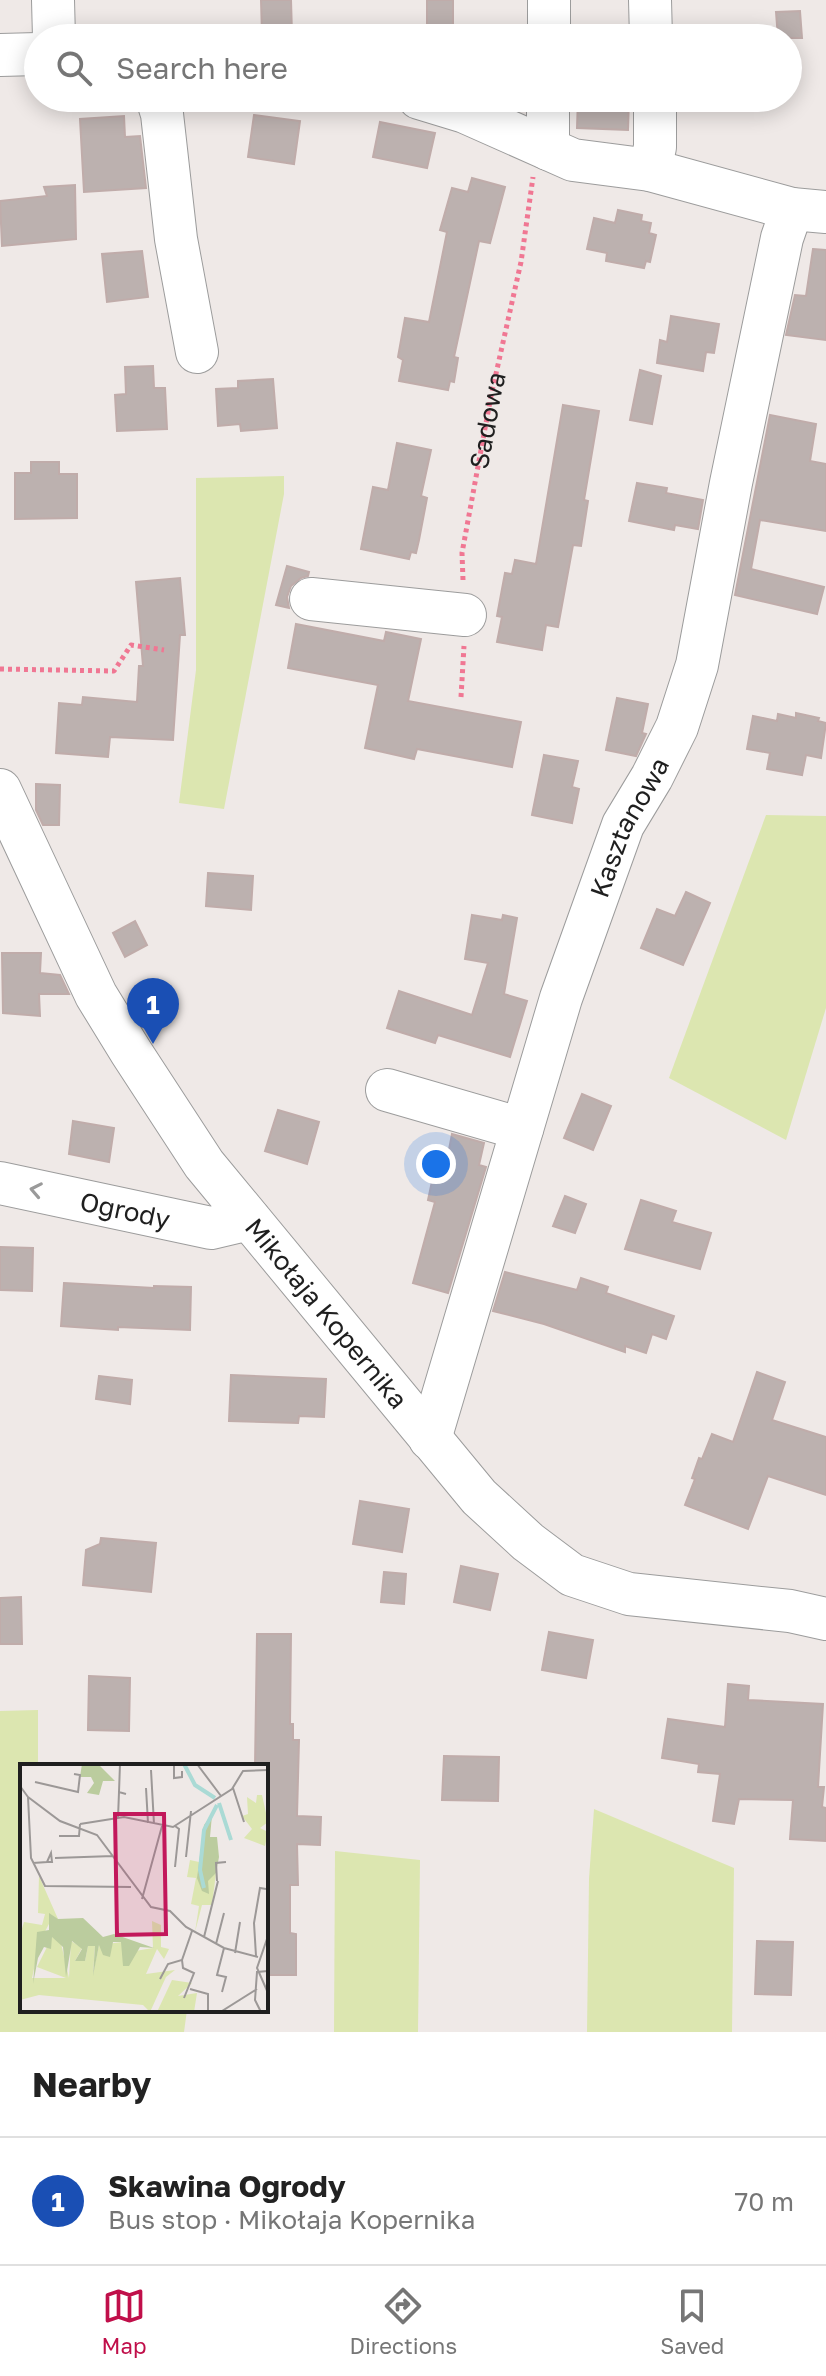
<!DOCTYPE html>
<html lang="en">
<head>
<meta charset="utf-8">
<style>
  :root { --surface:#fff; --page:#f2f2f2; --text:#222; --muted:#767676; --line:#e0e0e0; --accent:#c00f4a }
  body { margin:0; font-family:"Golos Text",sans-serif; background:var(--page); color:var(--text) }
  .you { position:absolute; left:436px; top:1164px; width:28px; height:28px; margin:-20px; border:6px solid #fff; border-radius:50%; background:#1a73e8; box-shadow:0 0 0 12px #1a73e833 }
  .badge { display:grid; place-items:center; width:52px; height:52px; border-radius:50%; background:var(--accent); color:#fff; font-size:26px; font-weight:700 }
  .pin { position:absolute; translate:-50% -66px; filter:drop-shadow(0 2px 4px #0008) }
  .pin::after { content:''; position:absolute; top:42px; width:28px; height:24px; background:inherit; clip-path:polygon(0 0,100% 0,50% 100%) }
  .list { margin:0; padding:0; list-style:none }
  h2 { display:flex; justify-content:space-between; align-items:center; height:104px; margin:0; padding:0 32px; font-size:34px }
  h2 small { font-size:26px; font-weight:400; color:var(--muted) }
  .list li { display:grid; grid-template-columns:52px 1fr auto; gap:24px; align-items:center; box-sizing:border-box; height:128px; padding:0 32px; border-top:2px solid var(--line) }
  .list b { display:block; font-size:30px; white-space:nowrap }
  .list p { margin:0; font-size:26px; white-space:nowrap; color:var(--muted) }
  .list em { font-size:26px; font-style:normal; color:var(--muted) }
  .icon { flex:none; width:44px; height:44px; fill:none; stroke:currentColor; stroke-width:2; stroke-linecap:round; stroke-linejoin:round }
  .map { position:relative; flex:none; width:826px; height:2032px; overflow:hidden }
  .search { position:absolute; background:var(--surface); box-shadow:0 4px 20px #0003; left:24px; right:24px; top:24px; height:88px; display:flex; align-items:center; gap:20px; box-sizing:border-box; padding:0 28px; border-radius:44px; color:var(--muted); font-size:30px }
  .sheet { height:232px; background:var(--surface) }
  nav { display:flex; justify-content:space-around; align-items:center; box-sizing:border-box; height:112px; border-top:2px solid var(--line); background:var(--surface); font-size:22px; color:var(--muted) }
  nav a { display:grid; justify-items:center; gap:4px }
  nav .on { color:var(--accent) }
  .map>svg:first-child { display:block }
</style>
</head>
<body>
<div class="map">
<svg width="826" height="2032" viewBox="0 0 826 2032">
  <rect width="100%" height="100%" fill="#efe9e7"/>
  <g fill="#dce6b0">
    <polygon points="284,476 284,494 224,809 179,803 196,670 196,478"/>
    <polygon points="766,815 826,816 826,1008 786,1140 669,1078"/>
    <polygon points="38,1710 38,1766 22,1766 22,2010 187,2010 184,2032 0,2032 0,1711"/>
    <polygon points="594,1809 734,1868 732,2032 587,2032 589,1879"/>
    <polygon points="335,1851 420,1860 418,2032 334,2032"/>
  </g>
  <g fill="#bcb1af" stroke="#c0acaa" stroke-width="2">
    <polygon points="261,0 291,0 292,34 262,35"/>
    <rect x="427" y="0" width="26" height="38"/>
    <polygon points="800,11 802,38 778,38 776,12"/>
    <polygon points="578,98 629,98 628,130 577,128"/>
    <polygon points="254,115 300,121 294,164 248,157"/>
    <polygon points="124,116 125,137 140,136 146,188 84,192 80,119"/>
    <polygon points="380,122 435,133 427,168 373,157"/>
    <polygon points="472,178 505,187 490,243 479,241 454,357 458,358 454,382 450,381 448,390 399,381 403,360 398,357 405,318 429,322 447,232 440,230 452,188 468,192"/>
    <polygon points="75,185 76,239 2,246 0,201 47,196 44,187"/>
    <polygon points="618,210 642,215 641,221 651,223 649,233 656,235 650,262 646,261 644,268 606,261 607,253 587,249 594,218 615,223"/>
    <polygon points="813,249 826,250 826,340 786,335 795,295 806,296"/>
    <polygon points="142,251 148,297 107,302 102,254"/>
    <polygon points="671,316 719,324 714,353 706,352 703,371 657,363 660,340 667,342"/>
    <polygon points="153,366 154,388 165,388 167,429 117,431 115,395 126,394 125,367"/>
    <polygon points="640,370 661,376 652,424 630,420"/>
    <polygon points="273,379 277,428 241,431 240,424 218,426 216,389 238,388 238,381"/>
    <polygon points="563,405 599,411 584,500 588,501 581,546 573,545 558,627 546,625 542,650 497,642 502,617 497,616 505,573 512,574 515,560 536,564"/>
    <polygon points="770,415 816,424 810,461 826,464 826,531 760,520 751,569 824,587 817,614 735,595"/>
    <polygon points="397,443 431,450 421,496 427,498 419,540 416,553 411,552 409,559 361,549 373,487 388,490"/>
    <polygon points="31,462 59,462 59,474 77,474 77,518 15,519 15,473 31,473"/>
    <polygon points="637,483 667,488 666,493 703,500 698,529 675,525 674,530 629,521"/>
    <polygon points="287,566 309,572 308,576 301,578 291,586 287,597 289,608 276,605"/>
    <polygon points="180,578 185,635 180,635 173,740 110,737 108,757 56,753 59,703 82,705 83,697 137,702 139,666 143,666 136,582"/>
    <polygon points="296,624 384,641 386,632 421,639 408,701 521,722 512,767 417,749 414,759 365,748 378,685 288,668"/>
    <polygon points="617,698 648,704 642,733 646,734 636,756 606,750"/>
    <polygon points="796,713 819,718 818,721 826,723 821,758 806,755 802,775 767,769 770,753 747,749 753,716 777,721 778,714 796,718"/>
    <polygon points="544,755 578,761 572,787 579,789 572,823 532,815"/>
    <polygon points="36,784 60,785 59,825 43,825 36,810"/>
    <polygon points="208,873 253,876 251,910 206,906"/>
    <polygon points="686,892 710,903 683,965 641,948 657,909 675,916"/>
    <polygon points="472,915 502,920 503,915 517,918 504,994 527,1001 510,1057 438,1035 435,1043 387,1028 399,991 472,1015 488,963 465,959"/>
    <polygon points="135,921 147,945 125,957 113,933"/>
    <polygon points="2,953 41,953 40,973 60,975 69,994 39,994 40,1016 3,1013"/>
    <polygon points="582,1094 611,1106 593,1150 564,1138"/>
    <polygon points="278,1110 319,1122 307,1164 265,1151"/>
    <polygon points="73,1121 114,1128 109,1162 69,1154"/>
    <polygon points="452,1134 484,1143 479,1165 486,1167 448,1293 413,1283 435,1202 428,1200 437,1158 447,1160"/>
    <polygon points="565,1196 586,1204 575,1233 553,1226"/>
    <polygon points="641,1200 676,1211 672,1222 711,1233 700,1269 625,1249"/>
    <polygon points="0,1247 33,1248 32,1291 0,1290"/>
    <polygon points="505,1272 577,1290 581,1278 608,1287 606,1293 674,1316 666,1339 652,1334 646,1353 625,1346 625,1352 544,1324 493,1311"/>
    <polygon points="64,1283 154,1288 154,1286 191,1287 190,1330 118,1327 118,1330 61,1326"/>
    <polygon points="757,1372 785,1382 772,1420 826,1437 826,1495 768,1476 748,1529 685,1505 695,1479 692,1478 699,1458 702,1459 712,1434 733,1442"/>
    <polygon points="231,1375 326,1379 324,1417 299,1416 298,1423 229,1421"/>
    <polygon points="99,1376 132,1380 130,1404 96,1399"/>
    <polygon points="360,1501 409,1509 402,1552 353,1544"/>
    <polygon points="101,1538 156,1543 151,1592 83,1585 86,1550 100,1544"/>
    <polygon points="461,1566 498,1574 490,1610 454,1602"/>
    <polygon points="384,1572 406,1574 404,1604 381,1602"/>
    <polygon points="21,1597 22,1644 0,1644 0,1598"/>
    <polygon points="549,1632 593,1640 586,1678 542,1670"/>
    <polygon points="257,1634 291,1634 290,1724 293,1724 293,1740 299,1740 297,1816 321,1817 320,1845 297,1844 298,1885 290,1885 290,1933 296,1934 296,1975 266,1975 266,1766 255,1766"/>
    <polygon points="89,1676 130,1678 129,1731 88,1730"/>
    <polygon points="728,1684 749,1686 748,1700 823,1704 818,1787 824,1787 822,1807 826,1808 826,1841 790,1839 793,1800 739,1799 734,1824 713,1821 720,1774 698,1772 699,1764 662,1758 668,1719 725,1727"/>
    <polygon points="444,1756 499,1757 498,1801 442,1800"/>
    <polygon points="757,1941 793,1942 791,1995 755,1994"/>
  </g>
  <g fill="none" stroke-linecap="round" stroke-linejoin="round">
    <g stroke="#9c9c9c" stroke-width="44">
      <g id="minor">
        <polyline points="53,0 54,38"/>
        <polyline points="650,0 651,38"/>
        <polyline points="549,38 549,0"/>
        <polyline points="0,55 38,54"/>
        <polyline points="157,98 162,114 176,239 197,352"/>
        <polyline points="419,98 465,112 573,160 650,170 792,209 826,212"/>
        <polyline points="548,149 548,98"/>
        <polyline points="650,170 655,147 655,98"/>
        <polyline points="311,599 465,615"/>
        <path id="s2" d="M 0,790 L 96,995 L 131,1052 L 204,1164 L 479,1497 L 528,1542 L 572,1575 L 629,1594 L 790,1611 L 826,1619"/>
        <polyline points="387,1090 522,1129"/>
        <path id="s3" d="M 0,1183 L 211,1228 L 249,1219"/>
        <path id="s4" d="M 430,1439 L 561,998 L 623,825 L 652,777 L 677,727 L 697,665 L 731,483 L 782,238 L 792,209"/>
      </g>
    </g>
    <g stroke="#f07793" stroke-width="5" stroke-dasharray="4 4" stroke-linecap="butt">
      <path id="s1" d="M 463,580 L 462,553 L 491,396 L 521,262 L 533,177"/>
      <polyline points="0,669 114,671 131,645 164,650"/>
      <polyline points="461,697 464,646"/>
    </g>
    <use href="#minor" stroke="#fff" stroke-width="42"/>
  </g>
  <defs><path id="oneway-chevron" d="M-2-3.5L2.5 0L-2 3.5" fill="none" stroke-width="1.6" stroke-linecap="round" stroke-linejoin="round" transform="scale(2)"/></defs>
  <use stroke="#9a9a9a" href="#oneway-chevron" transform="translate(36 1190) rotate(-169)"/>
  <g text-anchor="middle" dominant-baseline="central" stroke-width="8" stroke-linejoin="round" paint-order="stroke">
    <g font-size="26" fill="#1f1f1f" stroke="#fff">
      <text stroke="none"><textPath href="#s1" startOffset="162">Sadowa</textPath></text>
      <text stroke="none"><textPath href="#s4" startOffset="644">Kasztanowa</textPath></text>
      <text stroke="none"><textPath href="#s3" startOffset="128">Ogrody</textPath></text>
      <text stroke="none"><textPath href="#s2" startOffset="620">Mikołaja Kopernika</textPath></text>
    </g>
  </g>
  <g transform="translate(20 1764)">
    <rect width="248" height="248" fill="#efe9e7"/>
    <path d="M 237,31 L 242,31 L 248,58 L 240,64 L 248,68 L 245,82 L 224,74 L 232,65 L 222,52 L 228,50 L 227,33 L 236,39 ZM 170,96 L 179,98 L 179,120 L 196,109 L 192,141 L 182,141 L 175,168 L 179,142 L 171,140 L 176,114 L 167,113 ZM 19,112 L 38,155 L 30,158 L 20,177 L 12,214 L 46,214 L 17,203 L 32,173 L 40,175 L 49,214 L 51,177 L 62,184 L 55,197 L 65,197 L 68,182 L 75,182 L 73,210 L 79,181 L 102,178 L 115,187 L 133,184 L 132,157 L 141,161 L 141,183 L 149,185 L 144,195 L 137,185 L 126,210 L 155,206 L 146,213 L 130,248 L 123,241 L 19,231 L 0,236 L 0,171 L 4,158 L 22,161 L 25,150 L 18,149 ZM 152,216 L 172,219 L 158,232 L 177,229 L 174,248 L 137,248 Z" fill="#dce6b0"/>
    <path d="M 62,0 L 78,0 L 95,17 L 83,17 L 79,31 L 67,29 L 74,19 L 71,13 L 60,13 ZM 192,51 L 190,73 L 197,73 L 199,93 L 196,109 L 188,117 L 189,130 L 182,127 L 177,114 L 184,61 ZM 29,149 L 38,155 L 63,154 L 83,173 L 94,170 L 134,184 L 120,183 L 109,202 L 103,202 L 101,178 L 93,178 L 90,193 L 83,191 L 79,181 L 73,212 L 75,182 L 68,182 L 65,197 L 55,197 L 62,185 L 52,177 L 46,213 L 43,183 L 32,173 L 31,185 L 24,183 L 18,194 L 13,220 L 17,168 L 29,166 Z" fill="#bbcc9e"/>
    <path fill="none" stroke="#aadad5" stroke-width="4" d="M 164,0 L 175,21 L 195,34M 199,39 L 211,76M 184,124 L 180,106 L 184,66 L 197,41"/>
    <path fill="none" stroke="#9c9897" stroke-width="2" d="M 154,0 L 154,14 L 162,13 L 162,7M 177,0 L 201,32M 131,6 L 134,60M 15,18 L 58,28 L 60,11 L 54,10M 0,22 L 8,33 L 11,94 L 25,122 L 111,123M 126,24 L 128,59M 213,24 L 224,58M 99,28 L 100,0M 8,33 L 40,57 L 77,71 L 131,143 L 150,147 L 166,163 L 204,184 L 238,193M 98,54 L 99,28 L 106,30M 60,60 L 104,53 L 153,63 L 212,25 L 223,7 L 248,6M 39,72 L 59,72 L 60,60M 166,93 L 171,47M 35,94 L 93,92M 13,99 L 27,98 L 31,89 L 32,98 L 27,98M 155,103 L 159,65 L 155,62M 197,117 L 196,99 L 206,98M 122,135 L 142,62M 248,172 L 237,204 L 248,229M 184,173 L 198,117M 196,180 L 204,149M 215,189 L 220,158M 236,192 L 234,159 L 240,124 L 246,125M 162,196 L 163,204 L 174,209 L 164,234M 140,215 L 148,200 L 162,196 L 172,167M 170,225 L 188,230 L 188,248M 202,228 L 206,213 L 197,211 L 204,184M 188,247 L 202,247 L 237,225M 241,248 L 235,236 L 237,208 L 248,207"/>
    <path fill="#c2185b" fill-opacity="0.15" stroke="#c2185b" stroke-width="4" d="M 95,50 L 144,50 L 146,170 L 97,171 Z"/>
    <rect width="248" height="248" fill="none" stroke="#1f1f1f" stroke-width="4"/>
  </g>
</svg>
<div class="you"></div>
<div class="pin badge" style="left:153px;top:1044px;background:#1a4fb4">1</div>
<div class="search"><svg class="icon" aria-label="search" viewBox="0 0 24 24"><circle cx="10" cy="10" r="6"/><path d="M15 15l6 6"/></svg>Search here</div>
</div>
<section class="sheet">
<h2>Nearby<small></small></h2>
<ul class="list">
<li><span class="badge" style="background:#1a4fb4">1</span><div><b>Skawina Ogrody</b><p>Bus stop · Mikołaja Kopernika</p></div><em>70 m</em></li>
</ul>
</section>
<nav>
<a class="on"><svg class="icon" aria-label="map" viewBox="0 0 24 24"><path d="M3 6l6-2 6 2 6-2v14l-6 2-6-2-6 2zM9 4v14M15 6v14"/></svg>Map</a>
<a><svg class="icon" aria-label="directions" viewBox="0 0 24 24"><path d="M12 3l9 9-9 9-9-9zM9 14v-3h6M13 9l2 2-2 2"/></svg>Directions</a>
<a><svg class="icon" aria-label="saved" viewBox="0 0 24 24"><path d="M7 4h10v16l-5-4-5 4z"/></svg>Saved</a>
</nav>
</body>
</html>
